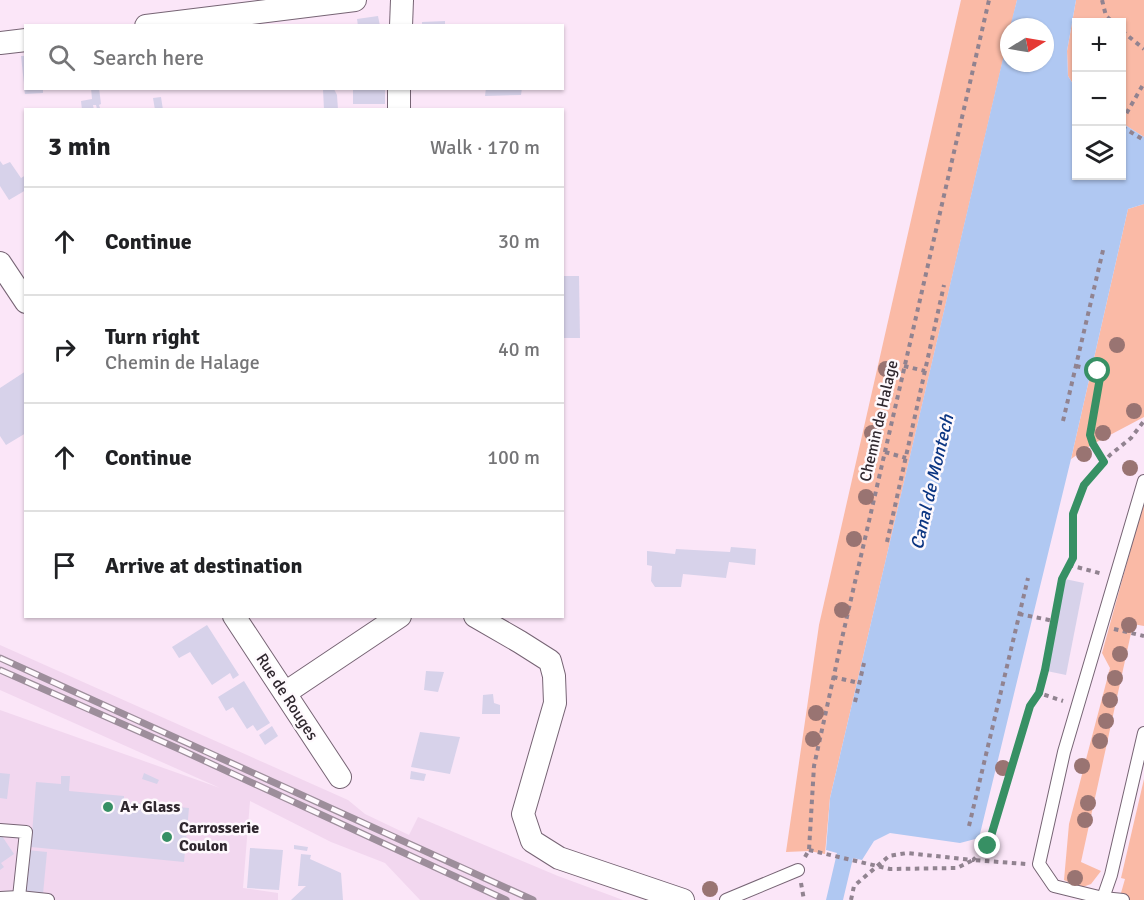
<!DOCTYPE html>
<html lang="en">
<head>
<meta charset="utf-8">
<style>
  :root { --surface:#fff; --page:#f6f6f6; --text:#202124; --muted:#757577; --line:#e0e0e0 }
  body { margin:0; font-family:Signika,sans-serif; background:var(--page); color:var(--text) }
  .controls { position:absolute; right:18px; top:18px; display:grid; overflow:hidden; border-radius:0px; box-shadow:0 2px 4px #0004 }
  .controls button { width:54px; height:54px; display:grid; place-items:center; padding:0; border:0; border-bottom:2px solid var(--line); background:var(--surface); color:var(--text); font:30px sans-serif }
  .compass { position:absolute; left:1000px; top:18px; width:54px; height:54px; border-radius:50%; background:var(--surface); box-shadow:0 2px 4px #0004; rotate:79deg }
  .stop { position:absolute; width:18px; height:18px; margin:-14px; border:4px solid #379064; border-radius:50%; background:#fff }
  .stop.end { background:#379064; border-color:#fff; box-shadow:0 2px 6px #0008 }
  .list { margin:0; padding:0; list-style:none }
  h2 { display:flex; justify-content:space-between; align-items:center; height:78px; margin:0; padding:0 24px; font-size:26px }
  h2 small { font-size:20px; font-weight:400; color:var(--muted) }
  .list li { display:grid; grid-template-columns:39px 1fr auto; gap:18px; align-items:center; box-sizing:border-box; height:108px; padding:0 24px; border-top:2px solid var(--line) }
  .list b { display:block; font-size:22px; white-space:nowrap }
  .list p { margin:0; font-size:20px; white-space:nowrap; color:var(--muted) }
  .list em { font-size:20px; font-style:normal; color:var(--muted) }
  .icon { flex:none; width:33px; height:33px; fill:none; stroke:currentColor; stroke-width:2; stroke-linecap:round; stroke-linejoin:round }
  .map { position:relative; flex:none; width:1144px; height:900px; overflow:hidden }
  .search { position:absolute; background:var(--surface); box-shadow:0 2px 4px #0004; left:24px; top:24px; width:540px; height:66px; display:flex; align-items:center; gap:15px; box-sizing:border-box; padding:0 21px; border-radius:0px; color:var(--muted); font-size:22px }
  .panel { position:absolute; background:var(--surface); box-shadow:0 2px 4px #0004; left:24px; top:108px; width:540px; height:510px; border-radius:0px }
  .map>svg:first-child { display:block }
</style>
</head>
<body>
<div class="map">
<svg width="1144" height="900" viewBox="0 0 1144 900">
  <rect width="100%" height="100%" fill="#fbe6f8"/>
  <polygon fill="#f2d7ef" points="0,645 348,800 365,814 409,835 418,817 558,876 623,900 420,900 385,863 331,842 250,801 243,888 278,893 278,900 0,900 0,710 220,788 0,690"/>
  <g fill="#fabaa6">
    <polygon points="961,0 1017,0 830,798 825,854 809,851 786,852 819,625"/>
    <polygon points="1076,0 1144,0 1144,137 1122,123 1122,22 1076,22 1076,89 1068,76 1067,51"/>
    <polygon points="1144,204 1144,417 1093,444 1071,459 1128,209"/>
    <polygon points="1144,501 1144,626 1133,624 1081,862 1101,871 1091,884 1080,888 1064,880 1069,824 1110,668 1102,653"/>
    <polygon points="1144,779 1144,900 1119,900 1125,879 1121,878"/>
  </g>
  <polygon fill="#b0c8f2" points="1017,0 1076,0 1067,51 1068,76 1076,89 1076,176 1122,176 1122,123 1144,137 1144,204 1128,209 1071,459 979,838 960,843 890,833 874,841 862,860 853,858 843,900 826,900 837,853 826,850 830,798 1009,33 1009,63 1045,63 1045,27 1010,27"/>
  <g fill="#d7d2ea">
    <polygon points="378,16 380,26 358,26 357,19"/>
    <polygon points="445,21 445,26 422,26 422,22"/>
    <polygon points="21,56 26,56 26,84 24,84"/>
    <polygon points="24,88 43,88 43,93 25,94"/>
    <polygon points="91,88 99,88 101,104 99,105 100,108 97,109 96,105 93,105 94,110 82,110 81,101 92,99"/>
    <rect x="353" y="88" width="32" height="16"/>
    <polygon points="486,88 522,88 521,95 485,96"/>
    <polygon points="323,89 334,89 337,95 338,110 324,110"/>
    <polygon points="161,97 163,110 155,110 153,98"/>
    <polygon points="0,161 3,165 10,162 21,178 26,175 26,190 9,200 0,186"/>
    <polygon points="562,276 579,276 580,338 562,338"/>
    <polygon points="26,371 26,433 6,445 0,436 0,388"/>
    <polygon points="731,547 756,549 755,565 729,562 726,578 683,574 681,587 655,587 651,581 652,566 647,565 647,551 675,554 676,549 730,552"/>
    <polygon points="1060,578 1084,583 1066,675 1042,670"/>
    <polygon points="207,625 239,675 233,679 230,673 212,685 190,652 179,658 172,647"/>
    <polygon points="426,671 444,672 438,692 424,690"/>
    <polygon points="244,681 270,723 257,731 253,725 247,729 233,707 226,711 218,697"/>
    <polygon points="493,694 494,703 500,705 500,714 482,714 483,695"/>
    <polygon points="272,726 278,736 265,745 259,735"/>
    <polygon points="420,732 460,737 450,774 411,767"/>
    <polygon points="411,771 426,774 424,781 410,779"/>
    <polygon points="0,773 10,774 7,799 0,798"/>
    <polygon points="144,773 159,780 157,784 142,779"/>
    <polygon points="61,776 70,776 69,791 124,796 124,802 189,808 184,862 31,847 36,782 61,784"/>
    <polygon points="2,836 14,854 1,863 4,867 0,870 0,837"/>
    <polygon points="294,845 308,847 307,851 294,849"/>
    <polygon points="250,848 283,850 279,890 247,888"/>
    <polygon points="27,850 47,852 43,894 23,892"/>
    <polygon points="301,854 311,855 310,859 341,873 343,900 291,900 306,886 298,886"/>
  </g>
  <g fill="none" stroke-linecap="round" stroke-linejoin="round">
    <g stroke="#766474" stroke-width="14">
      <g id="lane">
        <polyline points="0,830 26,832 19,897"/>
        <polyline points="0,898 19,897 48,900"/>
        <polyline points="1103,898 1111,875 1144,733"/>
        <polyline points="726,900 798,870"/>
        <polyline points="1123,900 1103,898 1054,886 1039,864 1064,752 1144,481"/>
      </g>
    </g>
    <g stroke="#766474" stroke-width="24">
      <g id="street">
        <polyline points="146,26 355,0"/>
        <polyline points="401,26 402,0"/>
        <polyline points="0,43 26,40"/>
        <polyline points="399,110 399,88"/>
        <polyline points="0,263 26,302"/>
        <polyline points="234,616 340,777"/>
        <polyline points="475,616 520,642 550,661 554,676 555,703 523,814 532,841 559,858 683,900"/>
        <polyline points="285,693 400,616"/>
      </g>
    </g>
    <g stroke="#918390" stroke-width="4" stroke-dasharray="4.5 4.5" stroke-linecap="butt">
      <polyline points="1102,0 1106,16 1113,22"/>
      <polyline points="1122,31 1144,49"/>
      <polyline points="1122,121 1144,83"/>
      <polyline points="1122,127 1144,140"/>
      <polyline points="904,366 925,371"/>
      <polyline points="1076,366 1101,372 1090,435 1093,444 1104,462"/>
      <polyline points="1063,421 1104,246"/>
      <polyline points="885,452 906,458"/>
      <polyline points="887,542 944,285"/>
      <polyline points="1069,565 1103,574"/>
      <polyline points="1019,614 1054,621"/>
      <polyline points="1114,629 1144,636"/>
      <polyline points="833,677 859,683"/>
      <polyline points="1039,693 1062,579 1073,558 1073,514 1084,485 1110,455 1131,438 1144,421"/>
      <polyline points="855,702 864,663"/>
      <polyline points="969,826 1028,578"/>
      <polyline points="809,850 890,869 957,868 973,860 1026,864"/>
      <polyline points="805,857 809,850 814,766 843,634 989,0"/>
      <polyline points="801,883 804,900"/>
      <polyline points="851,900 854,886 889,856 907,853 973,860 988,846 1030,707 1039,693 1063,701"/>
    </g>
    <use href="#lane" stroke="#fff" stroke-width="12"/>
    <use href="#street" stroke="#fff" stroke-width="22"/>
    <g stroke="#9d8e9b" stroke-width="7">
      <g id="rail">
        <polyline points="0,658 533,900"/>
        <polyline points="0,670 179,749 506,900"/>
      </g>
    </g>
    <use href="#rail" stroke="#fef9fd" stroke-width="4.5" stroke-dasharray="14" stroke-linecap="butt"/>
  </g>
  <g fill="#997472">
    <circle cx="1117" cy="345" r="8"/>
    <circle cx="886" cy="369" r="8"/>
    <circle cx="1134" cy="411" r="8"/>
    <circle cx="872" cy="433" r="8"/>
    <circle cx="1103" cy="433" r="8"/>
    <circle cx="1084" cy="454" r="8"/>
    <circle cx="1130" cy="468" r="8"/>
    <circle cx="866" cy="497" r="8"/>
    <circle cx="854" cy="539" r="8"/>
    <circle cx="842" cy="610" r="8"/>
    <circle cx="1129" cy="625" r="8"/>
    <circle cx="1120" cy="654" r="8"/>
    <circle cx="1115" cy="678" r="8"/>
    <circle cx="1110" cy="700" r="8"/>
    <circle cx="816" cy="713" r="8"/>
    <circle cx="1106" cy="721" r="8"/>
    <circle cx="813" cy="739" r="8"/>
    <circle cx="1100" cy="741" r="8"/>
    <circle cx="1082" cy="766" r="8"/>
    <circle cx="1003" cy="768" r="8"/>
    <circle cx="1088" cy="803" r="8"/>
    <circle cx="1085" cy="820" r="8"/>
    <circle cx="1075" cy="878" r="8"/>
    <circle cx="710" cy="889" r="8"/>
  </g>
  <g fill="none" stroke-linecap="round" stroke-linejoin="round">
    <polyline stroke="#379064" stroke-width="8" points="988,846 1030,706 1039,693 1045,670 1062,579 1073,558 1073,514 1084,485 1104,462 1093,444 1090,435 1101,372 1098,371"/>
  </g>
  <g fill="#379064" stroke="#fef9fd" stroke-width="2">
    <circle cx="108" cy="807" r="6"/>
    <circle cx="167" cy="837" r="6"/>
  </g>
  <g text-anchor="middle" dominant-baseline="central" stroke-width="5" stroke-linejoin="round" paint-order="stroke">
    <g font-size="16" fill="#2f272e" stroke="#fef9fd">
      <text transform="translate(879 421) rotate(-77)">Chemin de Halage</text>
      <text transform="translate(287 697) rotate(57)">Rue de Rouges</text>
    </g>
    <g font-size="16" font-weight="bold" fill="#2f272e" stroke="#fef9fd" text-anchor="start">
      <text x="120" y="807">A+ Glass</text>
      <text x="179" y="828">Carrosserie<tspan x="179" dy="18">Coulon</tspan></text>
    </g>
    <g font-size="18" font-style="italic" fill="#0b3582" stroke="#fef9fd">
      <text transform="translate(932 482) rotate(-77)">Canal de Montech</text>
    </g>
  </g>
</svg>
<div class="controls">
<button>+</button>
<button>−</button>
<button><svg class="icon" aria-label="layers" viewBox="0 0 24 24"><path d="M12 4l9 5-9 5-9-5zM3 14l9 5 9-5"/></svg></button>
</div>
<svg class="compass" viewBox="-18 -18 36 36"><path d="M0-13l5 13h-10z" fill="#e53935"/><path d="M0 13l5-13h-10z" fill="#757577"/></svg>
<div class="stop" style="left:1098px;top:371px"></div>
<div class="stop end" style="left:988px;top:846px"></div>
<div class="search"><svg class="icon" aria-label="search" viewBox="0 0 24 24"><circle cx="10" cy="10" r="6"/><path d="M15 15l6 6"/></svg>Search here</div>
<section class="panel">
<h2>3 min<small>Walk · 170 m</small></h2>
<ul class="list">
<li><svg class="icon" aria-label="ahead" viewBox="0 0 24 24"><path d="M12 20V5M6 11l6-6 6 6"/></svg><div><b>Continue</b></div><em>30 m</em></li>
<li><svg class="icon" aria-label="right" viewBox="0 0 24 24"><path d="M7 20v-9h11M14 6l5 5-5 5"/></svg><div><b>Turn right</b><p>Chemin de Halage</p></div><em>40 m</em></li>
<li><svg class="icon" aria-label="ahead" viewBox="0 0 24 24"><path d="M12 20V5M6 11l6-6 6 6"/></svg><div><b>Continue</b></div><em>100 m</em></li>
<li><svg class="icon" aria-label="arrive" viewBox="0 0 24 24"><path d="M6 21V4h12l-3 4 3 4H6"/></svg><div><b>Arrive at destination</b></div></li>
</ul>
</section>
</div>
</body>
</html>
